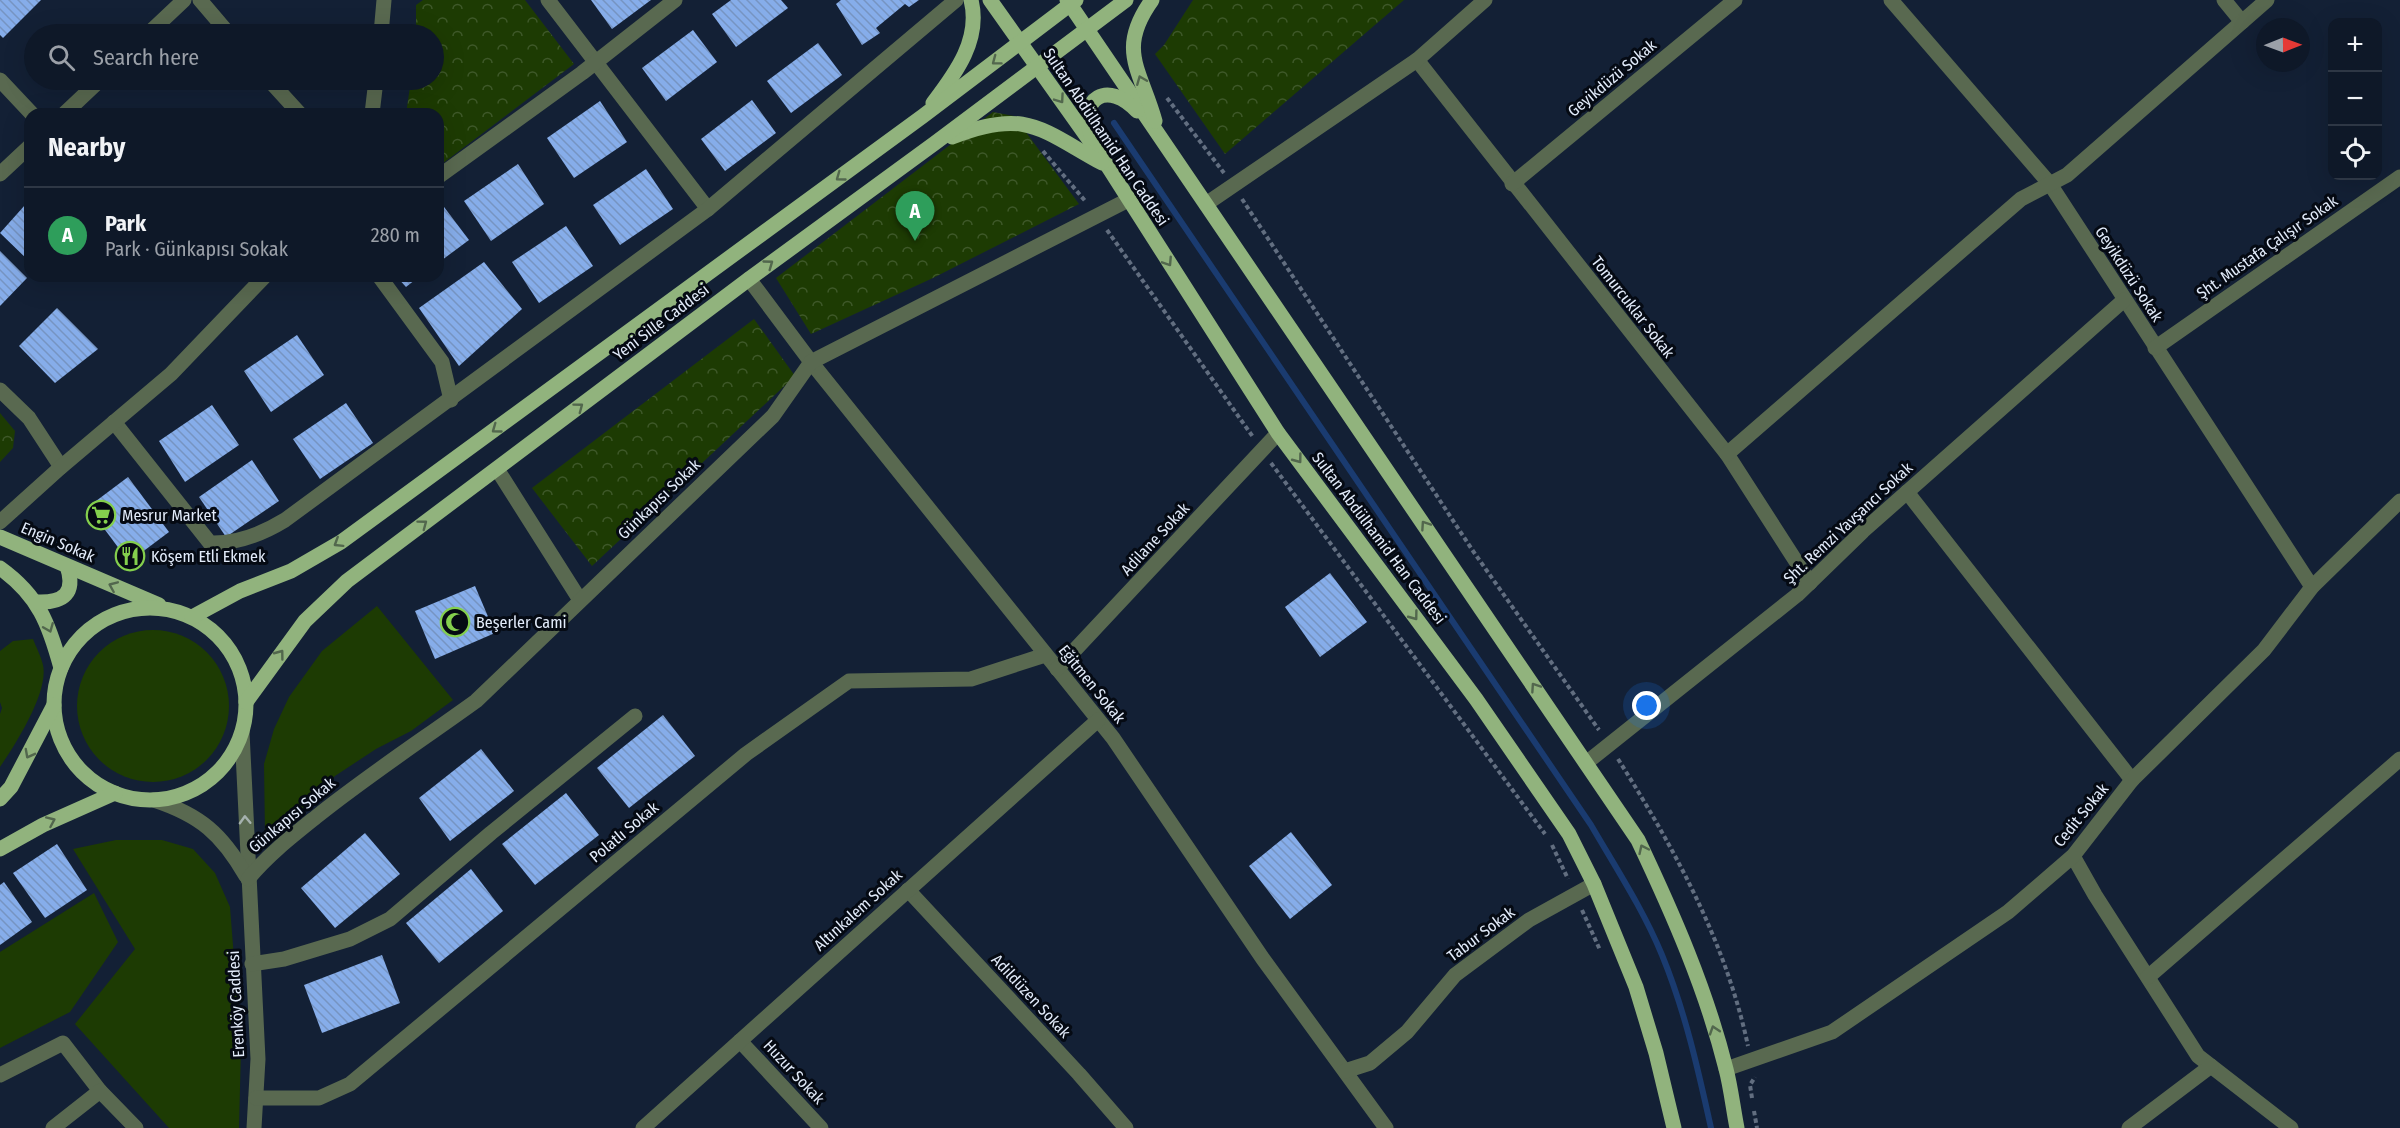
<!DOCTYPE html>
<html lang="en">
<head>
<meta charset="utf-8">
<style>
  :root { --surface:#0e1828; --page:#172130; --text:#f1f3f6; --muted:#9ba0a8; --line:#2e3745; --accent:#84cf4d }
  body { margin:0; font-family:"Fira Sans Condensed",sans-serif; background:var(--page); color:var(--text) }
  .controls { position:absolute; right:18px; top:18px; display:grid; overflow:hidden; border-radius:12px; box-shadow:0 6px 24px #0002 }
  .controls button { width:54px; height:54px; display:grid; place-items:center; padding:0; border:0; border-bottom:2px solid var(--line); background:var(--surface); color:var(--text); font:30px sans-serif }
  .compass { position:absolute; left:2256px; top:18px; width:54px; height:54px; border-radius:50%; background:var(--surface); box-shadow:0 6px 24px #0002; rotate:89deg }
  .you { position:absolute; left:1647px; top:706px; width:21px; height:21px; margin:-15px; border:4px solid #fff; border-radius:50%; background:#1a73e8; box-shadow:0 0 0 9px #1a73e833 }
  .badge { display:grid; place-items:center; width:39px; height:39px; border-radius:50%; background:var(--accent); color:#fff; font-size:20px; font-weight:700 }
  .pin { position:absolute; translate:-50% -50px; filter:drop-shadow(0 2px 3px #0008) }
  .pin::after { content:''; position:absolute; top:32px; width:21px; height:18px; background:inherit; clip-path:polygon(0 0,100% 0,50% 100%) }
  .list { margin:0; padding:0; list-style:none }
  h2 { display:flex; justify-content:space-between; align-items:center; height:78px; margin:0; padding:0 24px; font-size:26px }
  h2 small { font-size:20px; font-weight:400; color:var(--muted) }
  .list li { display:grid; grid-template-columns:39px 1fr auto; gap:18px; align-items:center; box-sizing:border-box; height:96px; padding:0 24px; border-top:2px solid var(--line) }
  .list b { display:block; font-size:22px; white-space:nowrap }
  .list p { margin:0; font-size:20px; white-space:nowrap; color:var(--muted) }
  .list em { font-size:20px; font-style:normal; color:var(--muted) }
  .icon { flex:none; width:33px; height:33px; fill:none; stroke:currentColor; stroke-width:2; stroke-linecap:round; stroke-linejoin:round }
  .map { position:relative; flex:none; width:2400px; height:1128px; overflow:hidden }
  .search { position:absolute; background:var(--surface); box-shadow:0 6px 24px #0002; left:24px; top:24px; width:420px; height:66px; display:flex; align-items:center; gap:15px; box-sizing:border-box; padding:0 21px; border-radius:33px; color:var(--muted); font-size:22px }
  .panel { position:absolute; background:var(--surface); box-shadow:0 6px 24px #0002; left:24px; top:108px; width:420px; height:174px; border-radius:18px }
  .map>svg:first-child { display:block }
</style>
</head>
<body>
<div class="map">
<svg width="2400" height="1128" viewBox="0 0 2400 1128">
  <defs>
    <pattern id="park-crowns" width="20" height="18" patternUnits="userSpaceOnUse" patternTransform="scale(1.5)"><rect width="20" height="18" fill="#1d3b03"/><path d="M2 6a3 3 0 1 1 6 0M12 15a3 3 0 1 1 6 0" fill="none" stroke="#3e5829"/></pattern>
    <pattern id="building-back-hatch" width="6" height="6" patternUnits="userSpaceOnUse" patternTransform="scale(1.5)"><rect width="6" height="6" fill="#86adea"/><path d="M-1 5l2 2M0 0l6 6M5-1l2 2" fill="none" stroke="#7694c2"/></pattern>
  </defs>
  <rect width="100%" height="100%" fill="#132035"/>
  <g fill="#1d3b03">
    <polygon points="377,606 453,700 411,731 376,749 335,776 271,841 265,836 264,764 274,729 289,697 322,651"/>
    <circle cx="153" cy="706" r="76"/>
    <path d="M 33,639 C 36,647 41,656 43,665 C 49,692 15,745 0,767 L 0,714 L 2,708 L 0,702 L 0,651 L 13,641 Z"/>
    <polygon points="116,840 162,840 193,849 215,873 230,907 241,1047 239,1128 169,1128 75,1024 135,949 73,849"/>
    <polygon points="94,893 118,942 70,1012 0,1048 0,952"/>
  </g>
  <g fill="url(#park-crowns)">
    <polygon points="423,0 525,0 574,64 438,167 438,114 406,114 411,80 434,80 434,34 416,34 416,5"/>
    <polygon points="1193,0 1404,0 1225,154 1155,54 1164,45"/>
    <polygon points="993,112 1014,116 1079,204 933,278 811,334 776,278"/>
    <polygon points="754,319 795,376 592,566 532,488"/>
    <polygon points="0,413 15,431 13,448 0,462"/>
  </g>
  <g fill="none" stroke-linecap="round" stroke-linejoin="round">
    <path stroke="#1a3b70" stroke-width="6" d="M 1114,123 L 1591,825 C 1616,868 1643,909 1662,955 C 1685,1011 1698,1069 1711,1128"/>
  </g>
  <g fill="url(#building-back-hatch)">
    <polygon points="0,0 41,0 3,38 0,35"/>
    <polygon points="591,0 651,0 612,29"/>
    <polygon points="731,0 781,0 788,8 736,47 712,14"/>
    <polygon points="841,0 919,0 909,7 905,4 876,28 880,33 862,45 836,4"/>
    <polygon points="693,30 717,62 666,101 642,68"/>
    <polygon points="818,43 842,75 791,113 767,81"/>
    <polygon points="752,100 776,133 725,171 701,139"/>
    <polygon points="600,101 627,142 574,178 547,138"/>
    <polygon points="518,164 544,204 491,241 464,201"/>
    <polygon points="646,169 673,209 620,245 593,205"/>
    <polygon points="438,199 469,240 438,263"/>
    <polygon points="25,205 30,209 30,262 0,233"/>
    <polygon points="566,226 593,266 539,303 512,262"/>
    <polygon points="0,251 27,278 0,306"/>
    <polygon points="484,262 522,309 459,366 419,308"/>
    <polygon points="396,276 420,276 406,287"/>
    <polygon points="57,308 98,349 55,383 19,346"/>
    <polygon points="297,335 324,375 271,412 244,371"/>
    <polygon points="346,403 373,443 320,479 293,439"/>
    <polygon points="212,405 239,445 185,482 159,441"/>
    <polygon points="252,460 279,501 226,537 199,497"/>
    <polygon points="128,477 169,532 129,562 88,507"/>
    <polygon points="1330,573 1367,622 1320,657 1285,607"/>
    <polygon points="475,586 495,633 435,659 415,611"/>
    <polygon points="663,715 695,756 629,808 597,768"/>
    <polygon points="481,749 514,791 450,841 419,798"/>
    <polygon points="566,793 599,835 535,885 502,844"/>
    <polygon points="1291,832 1332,885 1290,919 1249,866"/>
    <polygon points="365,833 400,874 335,928 301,888"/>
    <polygon points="57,844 87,890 45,918 13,873"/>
    <polygon points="471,869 503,911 439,963 406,923"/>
    <polygon points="4,882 32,922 0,945 0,885"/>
    <polygon points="382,955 400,1003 322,1033 304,985"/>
  </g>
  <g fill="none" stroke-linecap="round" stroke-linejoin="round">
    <g stroke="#626e80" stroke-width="4" stroke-dasharray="4.5 3" stroke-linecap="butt">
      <polyline points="1167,98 1224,173"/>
      <polyline points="1043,151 1086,202"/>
      <polyline points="1242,199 1473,551 1599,730"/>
      <polyline points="1107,230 1253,437"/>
      <polyline points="1271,463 1545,834"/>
      <path d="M 1618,759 C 1674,848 1726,942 1748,1046"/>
      <polyline points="1552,845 1568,879"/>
      <polyline points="1582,910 1600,950"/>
      <polyline points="1752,1098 1750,1085 1755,1077"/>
      <polyline points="1754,1111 1757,1128"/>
    </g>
    <g stroke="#596950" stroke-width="15">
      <polyline points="200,0 229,34"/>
      <polyline points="548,0 708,209"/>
      <polyline points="1891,0 2050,184 2312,587"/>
      <polyline points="2224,0 2242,22"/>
      <polyline points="148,34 184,0"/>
      <polyline points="381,34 384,0"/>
      <polyline points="1417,60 1727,454 1810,583"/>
      <polyline points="0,80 32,114"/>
      <polyline points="269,80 300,114"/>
      <polyline points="64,114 100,80"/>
      <polyline points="372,114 376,80"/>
      <polyline points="0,174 30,146"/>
      <polyline points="438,177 582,73 675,0"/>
      <polyline points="1512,184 1735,0"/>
      <polyline points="1206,204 1417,60 1485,0"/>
      <polyline points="379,276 442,362 451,400"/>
      <polyline points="749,279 811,362 1113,738 1263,959 1386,1128"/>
      <polyline points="2155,348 2400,177"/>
      <polyline points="0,390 29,418 61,467"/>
      <path d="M 114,422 L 210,543 C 238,544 262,534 285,520 L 708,209 L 956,0"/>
      <polyline points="1727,454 2021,199 2067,175 2267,0"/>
      <polyline points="497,469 580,600"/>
      <polyline points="1907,492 2132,780"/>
      <polyline points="0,522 61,467 171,374 265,276"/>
      <polyline points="1057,669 1278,433"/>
      <polyline points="242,732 258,1059 254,1128"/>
      <polyline points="1586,763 1797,595 1863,531 2124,300"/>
      <path d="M 154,800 C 200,815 222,834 246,876"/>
      <polyline points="2073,856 2095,895 2198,1056 2291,1128"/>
      <path d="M 248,879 C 268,855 291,837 316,817 C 367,776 422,740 476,701 L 773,416 L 811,362 L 1128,200"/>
      <polyline points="908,890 1079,1074 1126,1128"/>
      <polyline points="252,964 284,959 350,939 390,919 491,833 635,716"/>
      <polyline points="2148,977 2400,759"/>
      <polyline points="740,1041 821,1128"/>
      <polyline points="1726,1069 1832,1032 2008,912 2073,856 2132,780 2264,650 2312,587 2400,501"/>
      <polyline points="1345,1071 1370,1063 1407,1032 1455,975 1529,920 1594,884"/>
      <polyline points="0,1075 63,1043 100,1091"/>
      <polyline points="256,1098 319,1098 350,1084 746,754 849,681 971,679 1045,655"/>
      <polyline points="53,1128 100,1091 136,1128"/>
      <polyline points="643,1128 1098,720"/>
      <polyline points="2129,1128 2211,1066"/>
    </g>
    <g stroke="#91b37d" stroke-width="15">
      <polyline points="990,0 1107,165 1278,433 1476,699 1569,834 1594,884 1636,987 1656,1053 1674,1128"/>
      <path d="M 1067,0 L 1638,840 C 1673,914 1706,989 1726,1069 C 1731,1088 1733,1108 1737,1128"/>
      <path d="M 1152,0 C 1116,50 1141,70 1155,121"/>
      <path d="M 933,103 C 956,73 981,39 971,0"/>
      <path d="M 952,137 C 1026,108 1040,129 1102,163"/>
      <path d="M 1092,138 C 1077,97 1108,80 1137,111"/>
      <polyline points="0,537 159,605"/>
      <path d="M 0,568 C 39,596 49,624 61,668"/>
      <path d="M 37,602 C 64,603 76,593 67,566"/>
      <circle cx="150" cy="704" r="96"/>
      <polyline points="192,617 240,591 291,571 341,542 923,116 1076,0"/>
      <polyline points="246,702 305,621 347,581 749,279 935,143 1126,0"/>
      <polyline points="0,799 11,787 54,705"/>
      <polyline points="0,849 43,825 115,793"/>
    </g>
  </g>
  <defs><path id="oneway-chevron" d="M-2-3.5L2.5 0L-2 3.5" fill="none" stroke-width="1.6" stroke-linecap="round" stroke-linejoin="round" transform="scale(1.5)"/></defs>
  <g stroke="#52674d">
    <use href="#oneway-chevron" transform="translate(996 61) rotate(143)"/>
    <use href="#oneway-chevron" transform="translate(1141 80) rotate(-112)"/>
    <use href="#oneway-chevron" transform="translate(1060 99) rotate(55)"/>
    <use href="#oneway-chevron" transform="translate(840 177) rotate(144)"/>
    <use href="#oneway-chevron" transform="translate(1168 262) rotate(57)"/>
    <use href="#oneway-chevron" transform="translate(769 264) rotate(-36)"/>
    <use href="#oneway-chevron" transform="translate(579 407) rotate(-37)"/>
    <use href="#oneway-chevron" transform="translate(496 429) rotate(144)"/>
    <use href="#oneway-chevron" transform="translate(1298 459) rotate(53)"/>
    <use href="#oneway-chevron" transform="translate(423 524) rotate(-37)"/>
    <use href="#oneway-chevron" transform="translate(1425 525) rotate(-124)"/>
    <use href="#oneway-chevron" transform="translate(338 543) rotate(148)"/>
    <use href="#oneway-chevron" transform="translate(113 586) rotate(-157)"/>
    <use href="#oneway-chevron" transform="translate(1414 616) rotate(53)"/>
    <use href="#oneway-chevron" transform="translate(49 628) rotate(68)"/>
    <use href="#oneway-chevron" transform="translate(280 654) rotate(-53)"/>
    <use href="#oneway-chevron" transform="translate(1535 687) rotate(-124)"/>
    <use href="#oneway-chevron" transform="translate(29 754) rotate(118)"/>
    <use href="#oneway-chevron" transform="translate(51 821) rotate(-24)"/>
    <use href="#oneway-chevron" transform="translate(1643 849) rotate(-115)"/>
    <use href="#oneway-chevron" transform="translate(1714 1030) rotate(-108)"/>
  </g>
  <use stroke="#a5b1ae" href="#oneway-chevron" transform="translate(245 820) rotate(-92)"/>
  <defs>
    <g id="supermarket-ring" transform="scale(1.5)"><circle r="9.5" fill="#050a13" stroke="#84cf4d" stroke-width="1.5"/><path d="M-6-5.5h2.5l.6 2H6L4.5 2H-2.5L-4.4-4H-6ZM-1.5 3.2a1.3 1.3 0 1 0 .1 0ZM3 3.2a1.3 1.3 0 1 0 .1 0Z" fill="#84cf4d"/></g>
    <g id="restaurant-ring" transform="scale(1.5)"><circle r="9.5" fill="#050a13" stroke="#84cf4d" stroke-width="1.5"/><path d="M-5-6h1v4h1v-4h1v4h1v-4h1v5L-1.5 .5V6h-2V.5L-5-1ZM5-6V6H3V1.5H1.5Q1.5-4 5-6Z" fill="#84cf4d"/></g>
    <g id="mosque-ring" transform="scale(1.5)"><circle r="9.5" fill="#050a13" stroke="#84cf4d" stroke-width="1.5"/><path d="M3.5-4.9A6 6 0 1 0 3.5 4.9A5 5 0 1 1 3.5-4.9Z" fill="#84cf4d"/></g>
  </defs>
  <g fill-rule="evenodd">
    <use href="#supermarket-ring" x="101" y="515"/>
    <use href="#restaurant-ring" x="130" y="556"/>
    <use href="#mosque-ring" x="455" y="622"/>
  </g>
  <g text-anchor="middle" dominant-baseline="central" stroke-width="6" stroke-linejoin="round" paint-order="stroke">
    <g font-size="16" fill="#e3ecfb" stroke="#050a13">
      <text transform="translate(1612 78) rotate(-40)">Geyikdüzü Sokak</text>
      <text transform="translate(1106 137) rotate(56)">Sultan Abdülhamid Han Caddesi</text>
      <text transform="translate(2267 247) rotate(-35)">Şht. Mustafa Çalışır Sokak</text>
      <text transform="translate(2129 274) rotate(57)">Geyikdüzü Sokak</text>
      <text transform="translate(1633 307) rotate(52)">Tomurcuklar Sokak</text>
      <text transform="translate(661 322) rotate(-37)">Yeni Sille Caddesi</text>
      <text transform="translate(659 499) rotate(-44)">Günkapısı Sokak</text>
      <text transform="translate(1848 523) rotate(-43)">Şht. Remzi Yavşancı Sokak</text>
      <text transform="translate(1379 538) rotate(53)">Sultan Abdülhamid Han Caddesi</text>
      <text transform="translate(1155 539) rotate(-47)">Adilane Sokak</text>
      <text transform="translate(58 542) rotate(23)">Engin Sokak</text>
      <text transform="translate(1092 684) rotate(51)">Eğitmen Sokak</text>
      <text transform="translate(292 815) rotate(-40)">Günkapısı Sokak</text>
      <text transform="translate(2081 815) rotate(-51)">Cedit Sokak</text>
      <text transform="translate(624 832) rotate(-40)">Polatlı Sokak</text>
      <text transform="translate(858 910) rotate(-42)">Altınkalem Sokak</text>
      <text transform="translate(1481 934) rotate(-37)">Tabur Sokak</text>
      <text transform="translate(1031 996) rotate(47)">Adildüzen Sokak</text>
      <text transform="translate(236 1004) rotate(-93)">Erenköy Caddesi</text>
      <text transform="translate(794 1072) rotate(47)">Huzur Sokak</text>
    </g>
    <g font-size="16" fill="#e3ecfb" stroke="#050a13" text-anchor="start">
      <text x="122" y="515">Mesrur Market</text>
      <text x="151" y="556">Köşem Etli Ekmek</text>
      <text x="476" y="622">Beşerler Cami</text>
    </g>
  </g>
</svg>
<div class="controls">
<button>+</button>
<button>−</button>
<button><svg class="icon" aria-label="locate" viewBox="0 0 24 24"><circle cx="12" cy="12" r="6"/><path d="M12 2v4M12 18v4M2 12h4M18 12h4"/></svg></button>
</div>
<svg class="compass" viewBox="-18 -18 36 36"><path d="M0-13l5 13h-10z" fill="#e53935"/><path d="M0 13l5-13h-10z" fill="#9ba0a8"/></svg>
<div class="you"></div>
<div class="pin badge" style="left:915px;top:241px;background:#2e9e5b">A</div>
<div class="search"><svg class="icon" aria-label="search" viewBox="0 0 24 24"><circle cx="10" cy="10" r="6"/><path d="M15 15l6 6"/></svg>Search here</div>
<section class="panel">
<h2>Nearby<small></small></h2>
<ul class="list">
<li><span class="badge" style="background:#2e9e5b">A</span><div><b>Park</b><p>Park · Günkapısı Sokak</p></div><em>280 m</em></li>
</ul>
</section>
</div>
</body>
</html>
